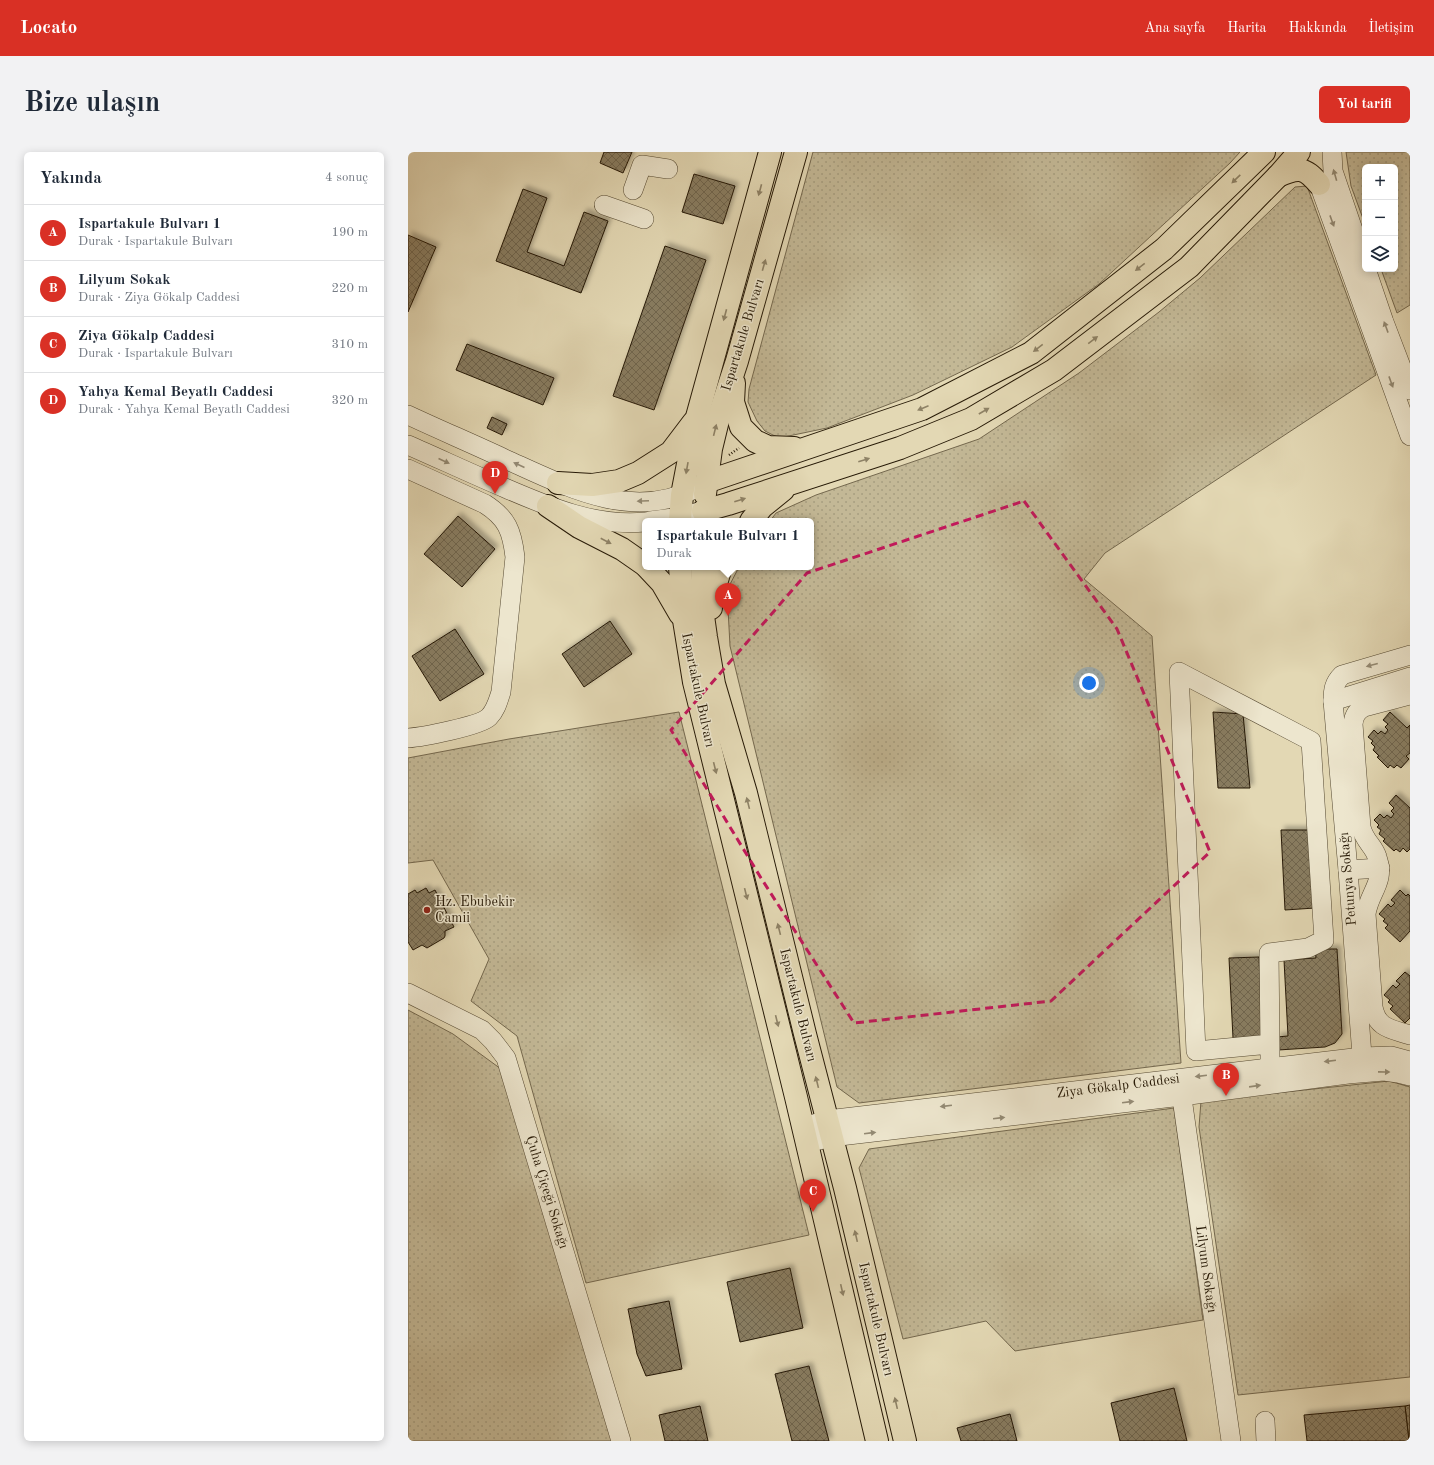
<!DOCTYPE html>
<html lang="tr">
<head>
<meta charset="utf-8">
<style>
  :root { --surface:#fff; --page:#f2f2f3; --text:#1f2937; --muted:#747a83; --line:#e0e1e3; --accent:#d93025 }
  body { margin:0; font-family:"Old Standard TT",serif; background:var(--page); color:var(--text) }
  .controls { position:absolute; right:12px; top:12px; display:grid; overflow:hidden; border-radius:6px; box-shadow:0 2px 10px #0003 }
  .controls button { width:36px; height:36px; display:grid; place-items:center; padding:0; border:0; border-bottom:1px solid var(--line); background:var(--surface); color:var(--text); font:20px sans-serif }
  .you { position:absolute; left:681px; top:531px; width:14px; height:14px; margin:-10px; border:3px solid #fff; border-radius:50%; background:#1a73e8; box-shadow:0 0 0 6px #1a73e833 }
  .badge { display:grid; place-items:center; width:26px; height:26px; border-radius:50%; background:var(--accent); color:#fff; font-size:13px; font-weight:700 }
  .pin { position:absolute; translate:-50% -33px; filter:drop-shadow(0 1px 2px #0008) }
  .pin::after { content:''; position:absolute; top:21px; width:14px; height:12px; background:inherit; clip-path:polygon(0 0,100% 0,50% 100%) }
  .popup { position:absolute; left:234px; top:366px; width:172px; height:52px; box-sizing:border-box; display:grid; place-content:center; border-radius:6px; background:var(--surface); filter:drop-shadow(0 1px 3px #0005); font-size:13px; white-space:nowrap; color:var(--muted) }
  .popup b { font-size:15px; color:var(--text) }
  .popup::after { content:''; position:absolute; left:50%; top:100%; margin-left:-8px; border:8px solid transparent; border-top-color:var(--surface) }
  .list { margin:0; padding:0; list-style:none }
  h2 { display:flex; justify-content:space-between; align-items:center; height:52px; margin:0; padding:0 16px; font-size:17px }
  h2 small { font-size:13px; font-weight:400; color:var(--muted) }
  .list li { display:grid; grid-template-columns:26px 1fr auto; gap:12px; align-items:center; box-sizing:border-box; height:56px; padding:0 16px; border-top:1px solid var(--line) }
  .list b { display:block; font-size:15px; white-space:nowrap }
  .list p { margin:0; font-size:13px; white-space:nowrap; color:var(--muted) }
  .list em { font-size:13px; font-style:normal; color:var(--muted) }
  .icon { flex:none; width:22px; height:22px; fill:none; stroke:currentColor; stroke-width:2; stroke-linecap:round; stroke-linejoin:round }
  .map { position:relative; flex:none; width:1002px; height:1289px; overflow:hidden; border-radius:6px }
  header { display:flex; align-items:center; gap:24px; box-sizing:border-box; height:56px; padding:0 20px; background:var(--accent); color:#fff }
  header strong { font-size:19px }
  nav { display:flex; gap:22px; margin-inline-start:auto; font-size:14px }
  .intro { display:flex; align-items:center; justify-content:space-between; box-sizing:border-box; height:96px; padding:0 24px }
  h1 { margin:0; font-size:28px }
  .button { padding:10px 18px; border-radius:6px; background:var(--accent); color:#fff; font-size:14px; font-weight:700 }
  main { display:flex; gap:24px; padding:0 24px }
  aside { flex:1; background:var(--surface); border-radius:6px; box-shadow:0 2px 10px #0003 }
  .map>svg:first-child { display:block }
</style>
</head>
<body>
<header>
<strong>Locato</strong>
<nav><a>Ana sayfa</a><a>Harita</a><a>Hakkında</a><a>İletişim</a></nav>
</header>
<div class="intro"><h1>Bize ulaşın</h1><a class="button">Yol tarifi</a></div>
<main>
<aside>
<h2>Yakında<small>4 sonuç</small></h2>
<ul class="list">
<li><span class="badge">A</span><div><b>Ispartakule Bulvarı 1</b><p>Durak · Ispartakule Bulvarı</p></div><em>190 m</em></li>
<li><span class="badge">B</span><div><b>Lilyum Sokak</b><p>Durak · Ziya Gökalp Caddesi</p></div><em>220 m</em></li>
<li><span class="badge">C</span><div><b>Ziya Gökalp Caddesi</b><p>Durak · Ispartakule Bulvarı</p></div><em>310 m</em></li>
<li><span class="badge">D</span><div><b>Yahya Kemal Beyatlı Caddesi</b><p>Durak · Yahya Kemal Beyatlı Caddesi</p></div><em>320 m</em></li>
</ul>
</aside>
<div class="map">
<svg width="1002" height="1289" viewBox="0 0 1002 1289">
  <defs>
    <pattern id="grass-dots" width="8" height="8" patternUnits="userSpaceOnUse"><rect width="8" height="8" fill="#c3b896"/><path d="M2 2h.1M6 6h.1" fill="none" stroke="#a79e80" stroke-width="1.8" stroke-linecap="round"/></pattern>
    <pattern id="building-cross-hatch" width="8" height="8" patternUnits="userSpaceOnUse"><rect width="8" height="8" fill="#887c60"/><path d="M0 0l8 8M0 8l8-8" fill="none" stroke="#6f654d"/></pattern>
    <filter id="shadow"><feDropShadow dx="3.5" dy="-3.5" stdDeviation="2" flood-color="#0004"/></filter>
  </defs>
  <rect width="100%" height="100%" fill="#e3d8b4"/>
  <filter id="stains"><feTurbulence type="fractalNoise" baseFrequency=".005" numOctaves="4"/><feColorMatrix values="0 0 0 0 .2 0 0 0 0 .09 0 0 0 0 .02 0 0 0 .5 -.17"/></filter>
  <radialGradient id="worn" r=".72"><stop offset=".6" stop-color="#630" stop-opacity="0"/><stop offset="1" stop-color="#630" stop-opacity=".3"/></radialGradient>
  <g fill="url(#grass-dots)" stroke="#74684e">
    <polygon points="405,0 832,0 822,11 691,132 604,195 505,243 419,276 371,286 357,279 349,269 340,250 341,237"/>
    <polygon points="938,0 1002,0 1002,153 989,161 973,117 987,117 987,15 957,15 957,72 943,34"/>
    <polygon points="899,34 968,223 697,401 676,427 744,484 773,911 451,951 429,935 322,494 319,438 331,415 403,415 403,369 362,369 368,361 408,343 571,287 671,221 751,160 792,126 887,35"/>
    <polygon points="271,560 401,1083 178,1131 109,884 63,849 81,807 25,708 0,711 0,606 101,587"/>
    <polygon points="0,858 45,882 93,917 204,1289 0,1289"/>
    <polygon points="981,929 1002,935 1002,1225 830,1243 791,975 793,949"/>
    <polygon points="766,956 795,1168 607,1199 578,1169 495,1187 451,1016 461,997"/>
  </g>
  <g fill="url(#building-cross-hatch)" stroke="#261906" filter="url(#shadow)">
    <polygon points="196,0 224,0 215,21 192,11"/>
    <polygon points="286,22 327,34 315,72 274,60"/>
    <polygon points="115,37 139,46 119,100 146,110 156,114 176,60 200,69 173,141 88,109"/>
    <polygon points="0,83 28,95 0,160"/>
    <polygon points="257,94 298,108 246,258 205,244"/>
    <polygon points="59,192 146,226 135,253 48,218"/>
    <polygon points="84,265 99,272 94,283 79,276"/>
    <polygon points="50,364 87,397 54,435 16,402"/>
    <polygon points="202,469 224,502 176,535 154,502"/>
    <polygon points="47,477 76,522 32,549 4,504"/>
    <polygon points="805,560 835,562 842,636 810,636"/>
    <polygon points="982,560 999,576 1002,573 1002,601 998,604 1001,607 993,616 989,613 986,616 982,613 980,616 969,605 971,604 965,598 967,595 963,591 965,589 960,585 966,578 970,582 973,579 977,582 980,578 977,575 980,572 975,568"/>
    <polygon points="988,643 1002,656 1002,697 999,700 995,696 992,700 988,697 986,699 975,689 977,687 971,682 973,678 969,675 971,673 966,668 972,662 976,666 979,663 983,666 986,662 983,659 986,656 981,651"/>
    <polygon points="873,678 902,678 907,756 877,758"/>
    <polygon points="18,736 21,741 27,738 46,775 37,779 37,784 36,786 19,796 14,793 5,798 0,790 0,742 7,738 9,741"/>
    <polygon points="992,738 998,744 1000,742 1002,744 1002,779 992,790 977,776 980,773 975,769 977,767 971,762 980,752 983,755 987,751 983,748"/>
    <polygon points="907,797 929,797 934,882 927,891 917,895 870,898 869,885 880,884 876,808 908,806"/>
    <polygon points="851,805 854,885 825,886 821,806"/>
    <polygon points="997,820 1002,824 1002,866 997,871 982,857 985,854 980,850 982,848 976,843 985,833 988,836 992,832 988,829"/>
    <polygon points="382,1116 395,1176 332,1190 319,1130"/>
    <polygon points="261,1149 274,1217 238,1224 229,1202 220,1157"/>
    <polygon points="401,1214 421,1289 384,1289 367,1222"/>
    <polygon points="766,1236 779,1289 712,1289 703,1251"/>
    <polygon points="1002,1253 1002,1289 1001,1289 997,1254"/>
    <polygon points="292,1254 300,1289 257,1289 251,1263"/>
    <polygon points="997,1254 1001,1289 899,1289 896,1263"/>
    <polygon points="602,1262 609,1289 553,1289 549,1276"/>
  </g>
  <g fill="none" stroke-linecap="round" stroke-linejoin="round">
    <g stroke="#554932" stroke-width="20">
      <g id="minor">
        <polyline points="924,0 925,19 957,113"/>
        <polyline points="911,32 1002,284"/>
        <polyline points="225,38 234,13 260,17"/>
        <polyline points="196,53 236,67"/>
        <polyline points="958,117 976,170 1002,238"/>
        <path d="M 0,263 C 32,278 65,292 97,307 C 155,333 223,370 286,337"/>
        <path d="M 0,293 C 32,307 64,322 97,336 C 141,355 188,375 237,370"/>
        <path d="M 0,317 L 77,352 C 99,366 104,379 107,405 L 93,540 C 90,549 88,558 81,565 C 72,574 14,585 0,586"/>
        <polyline points="242,369 272,365 295,359"/>
        <path d="M 1002,543 L 956,555 C 949,559 946,563 945,572 L 953,675 C 956,689 966,694 969,705 C 978,730 961,740 958,762 L 965,855 C 969,877 984,877 1002,883"/>
        <polyline points="925,549 1002,525"/>
        <polyline points="940,718 972,716"/>
        <polyline points="0,841 74,878 85,889 98,906 213,1289"/>
        <polyline points="862,892 788,899 771,520 903,589 916,788 900,796 861,801 862,892 862,915"/>
        <path d="M 955,917 L 940,718 L 925,549 C 925,538 926,531 934,523 L 1002,503"/>
        <polyline points="772,932 823,1289"/>
        <polyline points="395,975 419,968 954,905 983,904 1002,909"/>
        <polyline points="399,991 423,985 774,944 940,922 976,919 990,921 1002,924"/>
        <polyline points="857,1269 858,1289"/>
      </g>
    </g>
    <g stroke="#261906" stroke-width="24">
      <g id="major">
        <path d="M 870,24 C 891,15 896,15 911,32"/>
        <polyline points="326,231 325,250 333,275 347,289 360,295 386,296"/>
        <polyline points="298,330 514,257 623,201 756,97 856,0"/>
        <polyline points="150,331 184,333 211,329 230,321 263,300 285,271"/>
        <polyline points="297,342 303,297 311,264 329,209 388,0"/>
        <polyline points="140,354 171,375 214,397 237,413"/>
        <polyline points="295,359 320,352 492,296 563,267 646,218 781,115 870,24 891,0"/>
        <polyline points="272,369 274,343 289,265 362,0"/>
        <polyline points="343,369 354,355 375,338"/>
        <polyline points="239,415 254,431 272,462"/>
        <polyline points="272,415 276,468 286,530 388,945 469,1289"/>
        <polyline points="294,415 295,464 298,485 306,532 338,641 397,882 437,1036 497,1289"/>
        <polyline points="303,456 303,448 313,415"/>
      </g>
    </g>
    <polyline stroke="#261906" stroke-width="2.5" stroke-dasharray="1 2" stroke-linecap="butt" points="321,303 331,296"/>
    <use href="#minor" stroke="#ede6ce" stroke-width="19"/>
    <use href="#major" stroke="#e3d8b4" stroke-width="22"/>
  </g>
  <defs><path id="oneway-solid" d="M-6-.8H1V-3.2L6.5 0L1 3.2V.8H-6Z"/></defs>
  <g fill="#938a74">
    <use href="#oneway-solid" transform="translate(927 23) rotate(-106)"/>
    <use href="#oneway-solid" transform="translate(924 69) rotate(70)"/>
    <use href="#oneway-solid" transform="translate(978 175) rotate(-110)"/>
    <use href="#oneway-solid" transform="translate(983 230) rotate(70)"/>
    <use href="#oneway-solid" transform="translate(36 309) rotate(24)"/>
    <use href="#oneway-solid" transform="translate(111 313) rotate(-156)"/>
    <use href="#oneway-solid" transform="translate(235 349) rotate(177)"/>
    <use href="#oneway-solid" transform="translate(964 513) rotate(165)"/>
    <use href="#oneway-solid" transform="translate(922 909) rotate(173)"/>
    <use href="#oneway-solid" transform="translate(976 920) rotate(1)"/>
    <use href="#oneway-solid" transform="translate(793 924) rotate(173)"/>
    <use href="#oneway-solid" transform="translate(847 934) rotate(-8)"/>
    <use href="#oneway-solid" transform="translate(720 950) rotate(-7)"/>
    <use href="#oneway-solid" transform="translate(538 954) rotate(173)"/>
    <use href="#oneway-solid" transform="translate(591 966) rotate(-7)"/>
    <use href="#oneway-solid" transform="translate(462 981) rotate(-7)"/>
  </g>
  <g fill="#8e8266">
    <use href="#oneway-solid" transform="translate(828 27) rotate(136)"/>
    <use href="#oneway-solid" transform="translate(352 38) rotate(105)"/>
    <use href="#oneway-solid" transform="translate(356 113) rotate(-74)"/>
    <use href="#oneway-solid" transform="translate(732 115) rotate(142)"/>
    <use href="#oneway-solid" transform="translate(317 163) rotate(105)"/>
    <use href="#oneway-solid" transform="translate(685 188) rotate(-37)"/>
    <use href="#oneway-solid" transform="translate(630 196) rotate(142)"/>
    <use href="#oneway-solid" transform="translate(515 256) rotate(157)"/>
    <use href="#oneway-solid" transform="translate(576 259) rotate(-30)"/>
    <use href="#oneway-solid" transform="translate(307 278) rotate(-76)"/>
    <use href="#oneway-solid" transform="translate(456 308) rotate(-18)"/>
    <use href="#oneway-solid" transform="translate(279 316) rotate(100)"/>
    <use href="#oneway-solid" transform="translate(332 348) rotate(-18)"/>
    <use href="#oneway-solid" transform="translate(198 389) rotate(28)"/>
    <use href="#oneway-solid" transform="translate(307 616) rotate(76)"/>
    <use href="#oneway-solid" transform="translate(340 651) rotate(-104)"/>
    <use href="#oneway-solid" transform="translate(338 742) rotate(76)"/>
    <use href="#oneway-solid" transform="translate(371 777) rotate(-104)"/>
    <use href="#oneway-solid" transform="translate(369 869) rotate(76)"/>
    <use href="#oneway-solid" transform="translate(409 930) rotate(-104)"/>
    <use href="#oneway-solid" transform="translate(448 1084) rotate(-103)"/>
    <use href="#oneway-solid" transform="translate(434 1138) rotate(77)"/>
    <use href="#oneway-solid" transform="translate(488 1251) rotate(-103)"/>
  </g>
  <path fill="none" stroke="#c2185b" stroke-width="3" stroke-dasharray="8 5" stroke-linejoin="round" d="M 616,349 L 709,477 L 802,700 L 643,849 L 446,871 L 353,726 L 263,578 L 399,421 Z"/>
  <circle fill="#8f2418" stroke="#ede6ce" stroke-width="1.5" cx="19" cy="758" r="4"/>
  <g text-anchor="middle" dominant-baseline="central" stroke-width="3" stroke-linejoin="round" paint-order="stroke">
    <g font-size="14" fill="#261906" stroke="#ede6ce">
      <text transform="translate(335 183) rotate(-73)">Ispartakule Bulvarı</text>
      <text transform="translate(290 538) rotate(78)">Ispartakule Bulvarı</text>
      <text transform="translate(940 727) rotate(-95)">Petunya Sokağı</text>
      <text transform="translate(390 853) rotate(76)">Ispartakule Bulvarı</text>
      <text transform="translate(710 934) rotate(-7)">Ziya Gökalp Caddesi</text>
      <text transform="translate(139 1040) rotate(73)">Çuha Çiçeği Sokağı</text>
      <text transform="translate(798 1117) rotate(82)">Lilyum Sokağı</text>
      <text transform="translate(468 1167) rotate(77)">Ispartakule Bulvarı</text>
    </g>
    <g font-size="14" fill="#261906" stroke="#ede6ce" text-anchor="start">
      <text x="27" y="750">Hz. Ebubekir<tspan x="27" dy="16">Camii</tspan></text>
    </g>
  </g>
  <rect width="100%" height="100%" filter="url(#stains)"/>
  <rect width="100%" height="100%" fill="url(#worn)"/>
</svg>
<div class="controls">
<button>+</button>
<button>−</button>
<button><svg class="icon" aria-label="layers" viewBox="0 0 24 24"><path d="M12 4l9 5-9 5-9-5zM3 14l9 5 9-5"/></svg></button>
</div>
<div class="you"></div>
<div class="pin badge" style="left:320px;top:464px">A</div>
<div class="popup"><b>Ispartakule Bulvarı 1</b>Durak</div>
<div class="pin badge" style="left:818px;top:944px">B</div>
<div class="pin badge" style="left:405px;top:1060px">C</div>
<div class="pin badge" style="left:87px;top:342px">D</div>
</div>
</main>
</body>
</html>
